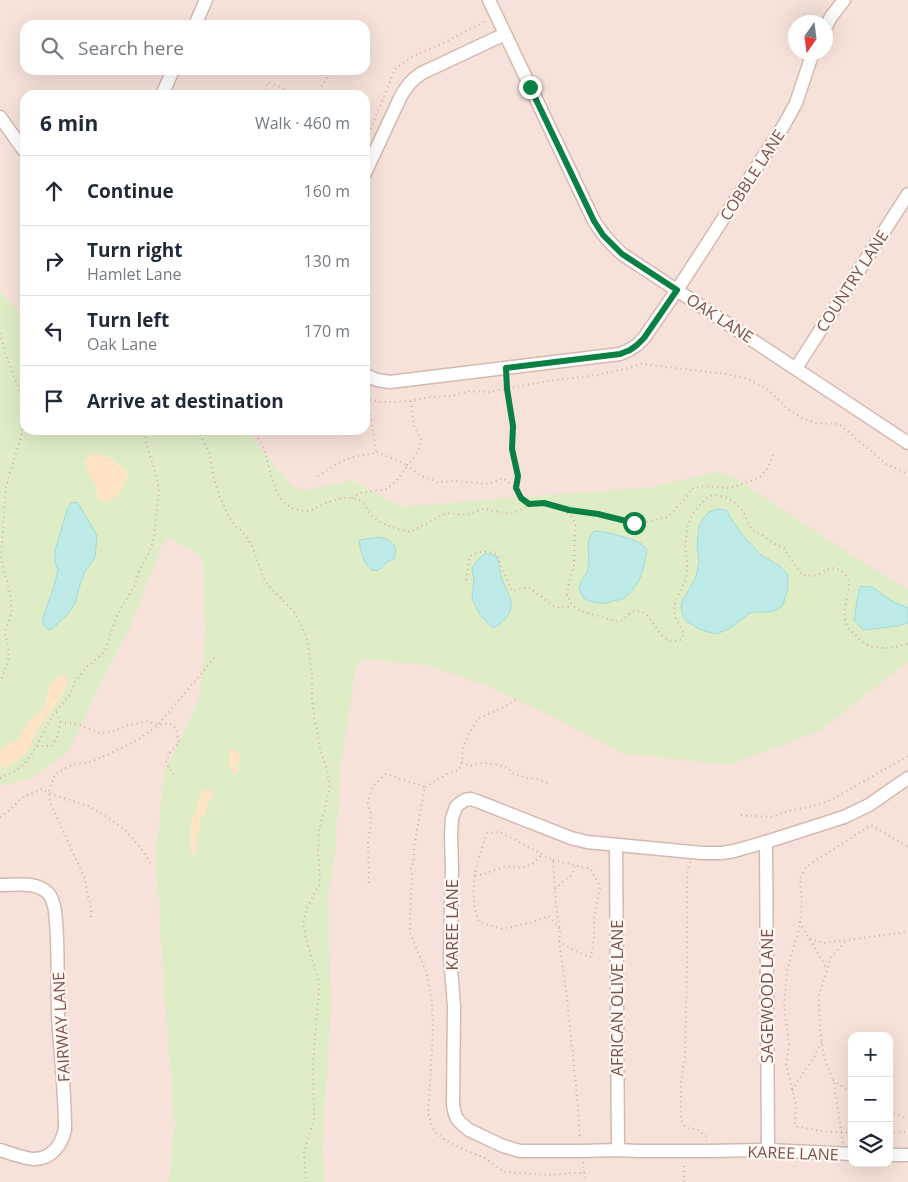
<!DOCTYPE html>
<html lang="en">
<head>
<meta charset="utf-8">
<style>
  :root { --surface:#fff; --page:#f6f6f7; --text:#1f2937; --muted:#747a83; --line:#e0e1e3 }
  body { margin:0; font-family:"Open Sans",sans-serif; background:var(--page); color:var(--text) }
  .controls { position:absolute; right:15px; bottom:15px; display:grid; overflow:hidden; border-radius:10px; box-shadow:0 5px 20px #0002 }
  .controls button { width:45px; height:45px; display:grid; place-items:center; padding:0; border:0; border-bottom:1px solid var(--line); background:var(--surface); color:var(--text); font:25px sans-serif }
  .compass { position:absolute; left:788px; top:15px; width:45px; height:45px; border-radius:50%; background:var(--surface); box-shadow:0 5px 20px #0002; rotate:194deg }
  .stop { position:absolute; width:15px; height:15px; margin:-11px; border:4px solid #0b8043; border-radius:50%; background:#fff }
  .stop.end { background:#0b8043; border-color:#fff; box-shadow:0 1px 5px #0008 }
  .list { margin:0; padding:0; list-style:none }
  h2 { display:flex; justify-content:space-between; align-items:center; height:65px; margin:0; padding:0 20px; font-size:21px }
  h2 small { font-size:16px; font-weight:400; color:var(--muted) }
  .list li { display:grid; grid-template-columns:32px 1fr auto; gap:15px; align-items:center; box-sizing:border-box; height:70px; padding:0 20px; border-top:1px solid var(--line) }
  .list b { display:block; font-size:19px; white-space:nowrap }
  .list p { margin:0; font-size:16px; white-space:nowrap; color:var(--muted) }
  .list em { font-size:16px; font-style:normal; color:var(--muted) }
  .icon { flex:none; width:28px; height:28px; fill:none; stroke:currentColor; stroke-width:2; stroke-linecap:round; stroke-linejoin:round }
  .map { position:relative; flex:none; width:908px; height:1182px; overflow:hidden }
  .search { position:absolute; background:var(--surface); box-shadow:0 5px 20px #0002; left:20px; top:20px; width:350px; height:55px; display:flex; align-items:center; gap:12px; box-sizing:border-box; padding:0 18px; border-radius:15px; color:var(--muted); font-size:19px }
  .panel { position:absolute; background:var(--surface); box-shadow:0 5px 20px #0002; left:20px; top:90px; width:350px; height:345px; border-radius:15px }
  .map>svg:first-child { display:block }
</style>
</head>
<body>
<div class="map">
<svg width="908" height="1182" viewBox="0 0 908 1182">
  <rect width="100%" height="100%" fill="#fef2eb"/>
  <path fill="#f6e2d9" fill-rule="evenodd" d="M 0,0 L 908,0 L 908,1182 L 0,1182 ZM 796,22 L 826,22 L 826,52 L 796,52 ZM 25,25 L 365,25 L 365,70 L 25,70 ZM 25,95 L 365,95 L 365,430 L 25,430 ZM 852,1036 L 889,1036 L 889,1163 L 852,1163 Z"/>
  <polygon fill="#dfedc7" points="0,291 25,319 25,430 245,430 292,486 304,491 351,480 402,507 481,500 655,487 669,483 718,472 730,475 856,558 908,590 908,662 819,731 729,765 622,753 552,716 485,685 427,665 363,659 355,671 341,764 335,854 328,896 331,1009 322,1150 325,1182 169,1182 175,1124 165,1001 156,855 164,773 199,699 206,634 203,564 200,556 170,538 166,539 163,543 131,625 99,688 69,750 64,755 31,778 0,786"/>
  <g fill="#fee4c4">
    <path d="M 92,454 C 110,456 118,460 128,475 C 122,490 120,496 105,503 L 98,498 L 96,487 L 88,472 L 85,461 Z"/>
    <path d="M 63,676 L 68,679 C 61,703 50,710 37,730 C 33,737 32,746 27,752 C 21,757 14,761 8,767 L 0,767 L 0,750 L 3,747 L 16,741 L 21,735 L 29,720 L 44,709 L 49,687 L 56,677 Z"/>
    <path d="M 231,749 L 238,752 L 240,761 L 237,766 L 239,770 L 237,775 C 226,768 229,760 231,749 Z"/>
    <polygon points="210,789 213,795 206,808 206,814 201,816 199,824 200,827 196,839 197,855 191,853 190,847 191,820 196,812 201,791"/>
  </g>
  <g fill="#bde9e6" stroke="#a3dcd8">
    <polygon points="74,502 78,503 97,535 95,558 85,571 79,588 76,601 70,612 51,630 46,628 43,625 43,618 54,586 58,570 55,563 55,550 67,510 70,504"/>
    <polygon points="717,509 722,509 727,511 734,523 744,537 761,555 780,566 787,574 788,580 788,588 783,605 777,610 769,612 757,612 750,613 729,629 716,634 701,630 686,621 682,613 681,604 696,576 699,562 697,546 699,527 701,521 709,512"/>
    <path d="M 594,531 C 605,531 631,538 640,543 C 643,545 644,547 647,549 C 645,567 640,587 624,598 C 621,600 616,600 613,601 C 602,605 593,603 583,598 L 579,588 L 581,581 L 587,572 L 589,562 L 588,548 L 589,538 Z"/>
    <path d="M 379,537 C 391,540 399,545 394,559 C 392,560 389,561 387,562 C 384,565 381,569 378,570 C 365,575 360,548 359,540 Z"/>
    <path d="M 484,554 L 491,554 L 497,557 C 499,563 500,570 501,576 C 506,592 519,604 505,619 C 501,623 498,626 493,628 L 480,615 L 472,599 L 474,581 L 472,568 L 475,563 Z"/>
    <path d="M 860,586 L 872,587 L 892,601 L 908,608 L 908,623 L 898,626 L 863,630 L 854,620 C 856,609 857,597 860,586 Z"/>
  </g>
  <g fill="none" stroke-linecap="round" stroke-linejoin="round">
    <g stroke="#d4b9b2" stroke-width="15">
      <g id="minor">
        <path d="M 489,0 L 594,221 C 602,234 611,244 622,254 L 908,443"/>
        <polyline points="195,25 206,0"/>
        <polyline points="826,26 831,17 844,0"/>
        <polyline points="162,95 173,70"/>
        <polyline points="0,117 25,152"/>
        <path d="M 365,173 L 401,96 C 407,86 412,79 422,73 L 505,34"/>
        <polyline points="796,368 908,194"/>
        <polyline points="365,375 377,380 390,382 620,354 629,350 637,345 644,338 677,290 784,125 796,103 813,52"/>
        <polyline points="766,842 768,1150"/>
        <polyline points="616,846 618,1150"/>
        <path d="M 0,885 C 15,885 36,881 48,893 C 52,897 54,905 55,911 C 59,945 57,980 58,1014 C 60,1052 65,1090 65,1129 C 62,1144 52,1159 34,1159 C 26,1159 9,1153 0,1150"/>
        <polyline points="852,1154 768,1150 709,1151 638,1151 618,1150 582,1151 520,1151 503,1146 469,1130 464,1126 457,1119 455,1114 453,1105 454,1006 450,956 452,868 451,836 452,818 456,807 459,804 465,800 471,799 477,801 571,838 587,842 702,853 722,853 734,851 766,842 844,817 869,805 908,778"/>
        <polyline points="889,1155 908,1155"/>
      </g>
    </g>
    <g stroke="#dbaca3" stroke-width="2" stroke-dasharray="1 4" stroke-linecap="butt">
      <polyline points="352,25 353,23"/>
      <polyline points="264,95 268,82 298,95"/>
      <polyline points="316,95 327,78 330,70"/>
      <polyline points="365,126 371,129"/>
      <polyline points="365,143 395,69 413,56 439,45 486,21"/>
      <polyline points="0,333 5,353 22,397 23,414 22,433 6,486 4,516 1,559 10,593 12,612 5,632 9,653 8,663 0,682"/>
      <polyline points="365,399 381,402 396,402 414,400 431,397 452,396 468,391 489,392 548,381 597,375 629,368 641,364 727,374 748,379 767,389 789,410 804,419 816,423 839,424 886,464 906,473 908,471"/>
      <polyline points="411,401 413,424 421,439 420,447 414,458 407,465 419,475 437,482 456,481 489,484 503,478 516,488"/>
      <polyline points="198,430 209,452 214,478 219,495 227,513 235,526 242,531 251,544 265,581 275,593 279,596 295,613 306,635 312,672 312,699 314,718 318,734 320,750 324,760 330,784 326,804 319,831 318,852 320,877 319,885 307,908 303,924 306,940 318,977 319,990 313,1062 314,1118 304,1153 306,1182"/>
      <path d="M 252,430 C 257,437 263,445 265,453 C 273,476 274,510 305,511 C 313,511 319,506 326,503 C 333,500 344,497 352,498 C 364,499 367,511 374,518 C 384,525 398,530 410,532 L 426,524 L 434,519 L 447,513 L 467,515 L 482,509 L 486,509 L 494,511 L 510,514 L 521,510 L 529,504 L 521,498 L 516,488 L 518,476 L 512,449 L 513,426 L 507,389 L 507,379"/>
      <path d="M 318,476 C 329,469 341,460 353,457 C 361,455 369,455 376,452 L 371,417 L 365,403"/>
      <polyline points="352,498 361,493 387,489 396,481 405,470 407,465 377,452"/>
      <polyline points="529,504 544,503 569,510 598,514 634,523 641,523 668,517 688,495 691,489 704,486 730,488 754,480 761,476 767,469 774,452"/>
      <path d="M 564,509 L 572,517 L 575,523 L 574,566 L 571,574 L 567,595 L 572,605 L 581,611 L 619,622 C 626,619 627,613 635,611 C 655,608 657,651 682,639 L 684,634 L 676,619 L 674,612 L 675,602 L 686,579 L 687,571 L 687,558 L 685,548 L 688,526 L 691,517 L 697,508 L 708,497 L 714,495 L 725,497 L 733,501 L 743,511 L 751,529 L 759,533 L 775,544 L 784,548 L 801,574 C 804,575 808,576 812,576 C 825,575 829,561 844,573 C 858,584 836,612 849,629 C 851,631 853,633 855,634 C 860,641 865,645 874,647 C 886,649 896,648 908,643"/>
      <path d="M 466,580 L 470,556 C 479,551 489,550 498,555 L 501,566 L 512,591 L 528,587 L 554,606 L 562,608 L 571,606"/>
      <polyline points="60,722 77,724 100,733 111,732 126,726 148,721 158,725 169,723 176,728 179,743 170,752 166,763 176,778"/>
      <polyline points="37,746 52,746 58,735 60,722 56,710"/>
      <polyline points="462,762 470,766 482,763 494,764 508,768 512,773 526,778 537,779 550,784"/>
      <polyline points="0,778 15,771 24,764 32,754 54,713 70,695 75,682 86,668 105,651 116,617 135,585 139,571 150,551 154,537 159,491 157,477 146,443 144,430"/>
      <polyline points="425,787 447,774 459,770 462,762 463,749 468,735 478,719 506,706 516,699"/>
      <polyline points="741,815 771,817 789,811 809,807 831,800 908,756"/>
      <polyline points="0,817 10,810 21,798 42,789 48,793 50,802 85,879 87,892 91,907 91,920"/>
      <path d="M 553,860 L 591,869 L 600,887 L 594,918 L 594,937 L 591,957 L 576,952 L 559,941 L 560,930 L 556,906 L 553,860 L 500,832 L 487,833 C 477,862 467,891 479,922 L 502,929 L 533,922 L 549,916 L 560,930"/>
      <polyline points="690,862 687,874 687,965 685,1058 681,1081 681,1120 686,1128 698,1130 706,1136 707,1141"/>
      <polyline points="150,863 143,851 126,831 113,821 91,807 48,793 55,774 72,765 90,762 107,755 141,738 158,725 216,656"/>
      <polyline points="475,875 484,874 506,866 522,868 534,863 542,854"/>
      <polyline points="369,883 368,841 370,831 371,816 368,803 371,791 374,785 386,774 425,787 414,846 414,859 411,868 412,879 410,914 410,933 427,974 432,1004 433,1033 428,1114 434,1131 445,1140 465,1150 485,1158 504,1172 551,1175 572,1173 585,1173"/>
      <polyline points="555,889 563,881 572,875 575,866"/>
      <path d="M 800,922 C 808,938 818,952 826,968"/>
      <polyline points="810,939 824,943 908,932"/>
      <polyline points="559,941 566,990 578,1106 580,1140"/>
      <polyline points="833,1080 852,1093"/>
      <polyline points="792,1090 814,1057 822,1041"/>
      <polyline points="889,1112 908,1118"/>
      <polyline points="852,1133 821,1131 795,1126 796,1105 786,1064 789,1044 784,1007 787,970 799,929 802,905 800,878 807,866 871,825 908,847"/>
      <polyline points="889,1133 908,1132"/>
      <polyline points="843,1143 834,1083 824,1056 820,1031 819,995 831,957 846,941"/>
      <polyline points="583,1162 585,1182"/>
      <polyline points="684,1182 684,1162"/>
    </g>
    <use href="#minor" stroke="#fff" stroke-width="12"/>
  </g>
  <g fill="none" stroke-linecap="round" stroke-linejoin="round">
    <polyline stroke="#0b8043" stroke-width="6" points="530,87 594,221 603,235 622,254 677,290 644,338 637,345 630,350 620,354 506,368 507,389 513,426 512,449 518,476 516,488 521,498 529,504 544,503 569,510 598,514 634,523"/>
  </g>
  <g text-anchor="middle" dominant-baseline="central" stroke-width="4.5" stroke-linejoin="round" paint-order="stroke">
    <g font-size="16" fill="#7b524b" stroke="#fff7f2">
      <text transform="translate(752 175) rotate(-57)">COBBLE LANE</text>
      <text transform="translate(852 281) rotate(-57)">COUNTRY LANE</text>
      <text transform="translate(720 318) rotate(33)">OAK LANE</text>
      <text transform="translate(452 925) rotate(-90)">KAREE LANE</text>
      <text transform="translate(767 996) rotate(-90)">SAGEWOOD LANE</text>
      <text transform="translate(617 998) rotate(-90)">AFRICAN OLIVE LANE</text>
      <text transform="translate(61 1027) rotate(-93)">FAIRWAY LANE</text>
      <text transform="translate(793 1153) rotate(2)">KAREE LANE</text>
    </g>
  </g>
</svg>
<div class="controls">
<button>+</button>
<button>−</button>
<button><svg class="icon" aria-label="layers" viewBox="0 0 24 24"><path d="M12 4l9 5-9 5-9-5zM3 14l9 5 9-5"/></svg></button>
</div>
<svg class="compass" viewBox="-18 -18 36 36"><path d="M0-13l5 13h-10z" fill="#e53935"/><path d="M0 13l5-13h-10z" fill="#747a83"/></svg>
<div class="stop" style="left:634px;top:523px"></div>
<div class="stop end" style="left:530px;top:87px"></div>
<div class="search"><svg class="icon" aria-label="search" viewBox="0 0 24 24"><circle cx="10" cy="10" r="6"/><path d="M15 15l6 6"/></svg>Search here</div>
<section class="panel">
<h2>6 min<small>Walk · 460 m</small></h2>
<ul class="list">
<li><svg class="icon" aria-label="ahead" viewBox="0 0 24 24"><path d="M12 20V5M6 11l6-6 6 6"/></svg><div><b>Continue</b></div><em>160 m</em></li>
<li><svg class="icon" aria-label="right" viewBox="0 0 24 24"><path d="M7 20v-9h11M14 6l5 5-5 5"/></svg><div><b>Turn right</b><p>Hamlet Lane</p></div><em>130 m</em></li>
<li><svg class="icon" aria-label="left" viewBox="0 0 24 24"><path d="M17 20v-9H6M10 6l-5 5 5 5"/></svg><div><b>Turn left</b><p>Oak Lane</p></div><em>170 m</em></li>
<li><svg class="icon" aria-label="arrive" viewBox="0 0 24 24"><path d="M6 21V4h12l-3 4 3 4H6"/></svg><div><b>Arrive at destination</b></div></li>
</ul>
</section>
</div>
</body>
</html>
